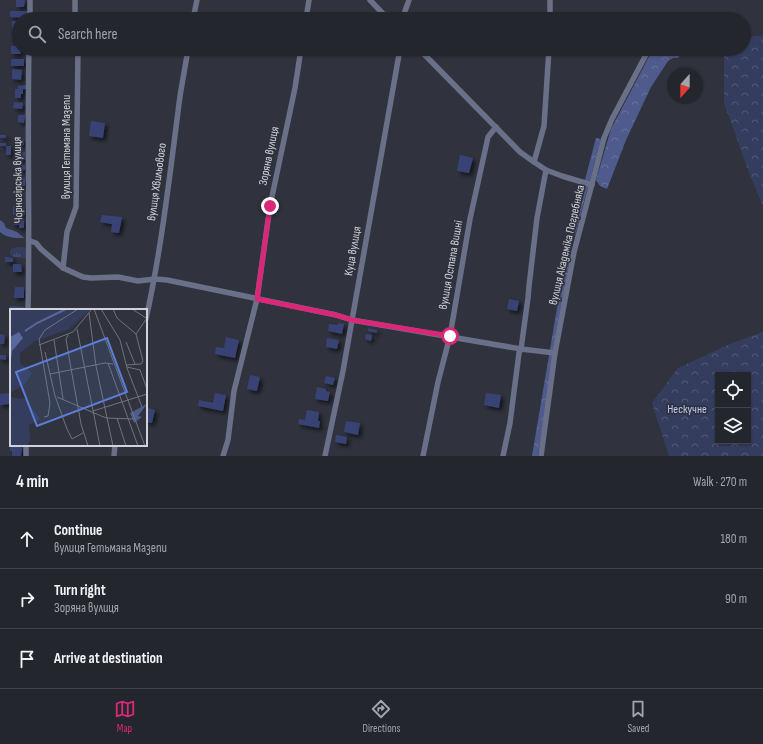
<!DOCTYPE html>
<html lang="en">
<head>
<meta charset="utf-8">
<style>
  :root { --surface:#24262e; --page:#30323a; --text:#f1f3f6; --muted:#a3a5aa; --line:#41434a; --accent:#db2777 }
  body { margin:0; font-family:"Sofia Sans Condensed",sans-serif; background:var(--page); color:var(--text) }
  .controls { position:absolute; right:12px; bottom:12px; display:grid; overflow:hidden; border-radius:0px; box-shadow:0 1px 3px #0004 }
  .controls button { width:36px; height:36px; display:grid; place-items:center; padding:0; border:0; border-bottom:1px solid var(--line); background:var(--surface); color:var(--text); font:20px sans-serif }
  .compass { position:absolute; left:667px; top:68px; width:36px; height:36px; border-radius:50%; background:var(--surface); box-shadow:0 1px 3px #0004; rotate:201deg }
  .stop { position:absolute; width:12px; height:12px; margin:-9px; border:3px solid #db2777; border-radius:50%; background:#fff }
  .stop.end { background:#db2777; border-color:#fff; box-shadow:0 1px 4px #0008 }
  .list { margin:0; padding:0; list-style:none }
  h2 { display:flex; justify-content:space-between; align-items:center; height:52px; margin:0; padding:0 16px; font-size:17px }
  h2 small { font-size:13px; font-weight:400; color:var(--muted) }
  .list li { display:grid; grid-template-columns:26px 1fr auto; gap:12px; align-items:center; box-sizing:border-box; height:60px; padding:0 16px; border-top:1px solid var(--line) }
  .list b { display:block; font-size:15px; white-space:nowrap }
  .list p { margin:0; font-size:13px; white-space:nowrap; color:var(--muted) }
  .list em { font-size:13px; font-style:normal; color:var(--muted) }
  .icon { flex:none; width:22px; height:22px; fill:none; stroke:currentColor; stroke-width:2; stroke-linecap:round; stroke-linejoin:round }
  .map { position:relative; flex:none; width:763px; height:456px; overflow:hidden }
  .search { position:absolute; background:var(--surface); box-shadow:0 1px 3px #0004; left:12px; right:12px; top:12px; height:44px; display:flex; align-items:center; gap:10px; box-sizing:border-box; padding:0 14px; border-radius:22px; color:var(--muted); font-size:15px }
  .sheet { height:232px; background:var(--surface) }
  nav { display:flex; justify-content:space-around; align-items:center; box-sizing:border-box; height:56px; border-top:1px solid var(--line); background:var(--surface); font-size:11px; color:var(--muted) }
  nav a { display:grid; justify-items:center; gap:2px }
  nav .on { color:var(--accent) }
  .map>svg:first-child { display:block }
</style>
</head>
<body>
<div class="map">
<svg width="763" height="456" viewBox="0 0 763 456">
  <defs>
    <pattern id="grass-tufts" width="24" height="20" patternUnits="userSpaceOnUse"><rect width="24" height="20" fill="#353d5f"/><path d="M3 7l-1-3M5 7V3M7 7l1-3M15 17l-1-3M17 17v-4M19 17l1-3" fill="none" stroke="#515875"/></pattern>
    <pattern id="forest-crowns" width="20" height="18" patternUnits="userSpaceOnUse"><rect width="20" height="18" fill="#4f5b8d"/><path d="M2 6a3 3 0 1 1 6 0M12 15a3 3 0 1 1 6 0" fill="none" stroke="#67729c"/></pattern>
    <pattern id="park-crowns" width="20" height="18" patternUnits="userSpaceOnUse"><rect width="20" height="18" fill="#353d5f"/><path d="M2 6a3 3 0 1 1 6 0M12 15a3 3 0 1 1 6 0" fill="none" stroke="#515875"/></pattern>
    <filter id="shadow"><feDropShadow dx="3" dy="3" stdDeviation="2" flood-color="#0009"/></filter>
  </defs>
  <rect width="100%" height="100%" fill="#30333e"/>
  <polygon fill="url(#grass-tufts)" points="18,247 28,248 25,258 15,257 11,256 10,251 12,249"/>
  <g fill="url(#forest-crowns)">
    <polygon points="653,49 679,49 681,54 678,58 673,58 668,61 651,87 626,140 607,189 600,186 596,180 611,129"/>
    <polygon points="596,138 601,139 575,235 571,233"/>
    <path d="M 0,220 L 4,223 L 6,228 L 17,232 L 24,238 C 15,238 7,238 0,232 Z"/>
    <polygon points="566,255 570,256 538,456 532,456"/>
  </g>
  <g fill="url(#park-crowns)" fill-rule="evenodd">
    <polygon points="754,36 763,36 763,206 750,175 724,103 724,49 744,49 744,41"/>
    <path d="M 763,332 L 763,456 L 669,456 L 652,403 L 678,368 L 730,344 ZM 718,375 L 748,375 L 748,441 L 718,441 Z"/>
  </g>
  <g fill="#394374" filter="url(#shadow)">
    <polygon points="16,0 25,0 24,7 16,7"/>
    <polygon points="10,11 27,11 27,18 10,17"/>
    <rect x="12" y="21" width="7" height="10"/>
    <rect x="14" y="33" width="5" height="6"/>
    <polygon points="15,45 19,45 21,54 11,54 11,46 15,46"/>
    <rect x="11" y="59" width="13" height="7"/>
    <polygon points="12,69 22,70 21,80 12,79"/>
    <polygon points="26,85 26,89 23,89 23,94 21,94 21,98 15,98 15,89 18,89 18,86"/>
    <polygon points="14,102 23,103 22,109 13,108"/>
    <polygon points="18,115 25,115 24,123 18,122"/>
    <polygon points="91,121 105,123 103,138 89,136"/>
    <rect x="0" y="135" width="6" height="3"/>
    <rect x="14" y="139" width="10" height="6"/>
    <rect x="0" y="143" width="6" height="3"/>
    <rect x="6" y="146" width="5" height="9"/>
    <polygon points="15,152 25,152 26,160 16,160"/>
    <polygon points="460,155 473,158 469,173 457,171"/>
    <polygon points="25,165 25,170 14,171 14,166"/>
    <polygon points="15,177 25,178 25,186 14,185"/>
    <polygon points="13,206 24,206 25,215 13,215"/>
    <polygon points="102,215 122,217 119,233 111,232 112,224 100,222"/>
    <polygon points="13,219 24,219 24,228 19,228 19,225 13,225"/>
    <polygon points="5,257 13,258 13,262 5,262"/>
    <polygon points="13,264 21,264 22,272 13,272"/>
    <polygon points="15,287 24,287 24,298 14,298"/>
    <polygon points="509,299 519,301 517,311 507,309"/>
    <polygon points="10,306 25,307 25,310 10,310"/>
    <polygon points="338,323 344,324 342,334 328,331 329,324 338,325"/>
    <polygon points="368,328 377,330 377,333 368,331"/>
    <polygon points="0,334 5,335 4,344 0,344"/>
    <polygon points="366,334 372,335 371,341 365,339"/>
    <polygon points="226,337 239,340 235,358 215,354 216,347 224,348"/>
    <polygon points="327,338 339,340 337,349 326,347"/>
    <polygon points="0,355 6,355 6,360 0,359"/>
    <polygon points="250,375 260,377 257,391 247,389"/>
    <polygon points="326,376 335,378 333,385 324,383"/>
    <polygon points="317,387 326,389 326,391 330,392 328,401 315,399"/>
    <polygon points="10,393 10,404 0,405 0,394"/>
    <polygon points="215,393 226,395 223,411 198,406 199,400 213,403"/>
    <polygon points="486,393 501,395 499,408 484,405"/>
    <polygon points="148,408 155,410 152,423 146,422 146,413 147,413"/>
    <polygon points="307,410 319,412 318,421 320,421 319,428 298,424 299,419 305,420"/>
    <polygon points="346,421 360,423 358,435 344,432"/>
    <polygon points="336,435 347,437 346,444 335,442"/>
    <polygon points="10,446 22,447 21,456 12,456 12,451 10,451"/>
  </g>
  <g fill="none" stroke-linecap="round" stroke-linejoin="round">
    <g stroke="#697087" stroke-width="5.5">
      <polyline points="75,0 75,19"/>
      <polyline points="370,0 388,19"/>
      <polyline points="550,0 550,19"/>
      <polyline points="30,19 30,0"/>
      <polyline points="193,19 197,0"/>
      <polyline points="306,19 309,0"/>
      <polyline points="404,19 405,11 409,0"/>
      <polyline points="419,49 520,152 534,162"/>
      <polyline points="546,170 562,176 592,185"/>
      <polyline points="30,241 36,243 41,249 63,268 83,277 91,278 118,277 138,281 155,279 167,280 336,315 352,320 521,349 555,353"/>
      <polyline points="63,268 67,232 76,207 78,49"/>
      <path d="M 28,310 C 30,223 27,136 29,49"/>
      <path d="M 146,319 C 161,251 169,181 178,112 C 180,91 185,70 188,49"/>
      <polyline points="26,456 26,445"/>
      <polyline points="114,456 115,445"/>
      <polyline points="223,456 228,440 234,391 257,299 270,206 295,88 301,49"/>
      <polyline points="325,456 343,371 400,49"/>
      <polyline points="423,456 438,382 450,336 470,219 488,137 496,127"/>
      <polyline points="503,456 510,423 519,353 521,349 528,298 529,286 537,218 546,170 534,162 544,126 549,49"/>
      <polyline points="541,456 555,353 574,252 604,138 612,119 649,49"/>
    </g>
  </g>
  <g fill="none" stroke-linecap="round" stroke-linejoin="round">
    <polyline stroke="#db2777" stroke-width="5" points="270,206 257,299 336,315 352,320 450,336"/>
  </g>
  <g text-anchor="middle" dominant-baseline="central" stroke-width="3.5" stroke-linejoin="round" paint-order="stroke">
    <g font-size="12" fill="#d1d3da" stroke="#30333e">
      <text transform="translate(66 147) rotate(-90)">вулиця Гетьмана Мазепи</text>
      <text transform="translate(269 156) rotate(-78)">Зоряна вулиця</text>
      <text transform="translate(18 180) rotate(-91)">Чорногірська вулиця</text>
      <text transform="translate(157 182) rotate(-82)">вулиця Хвильового</text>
      <text transform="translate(567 245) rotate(-77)">вулиця Академіка Погребняка</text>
      <text transform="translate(353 251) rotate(-80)">Куца вулиця</text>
      <text transform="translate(451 265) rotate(-80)">вулиця Остапа Вишні</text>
    </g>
    <g font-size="12" fill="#bbc8f7" stroke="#30333e">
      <text x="687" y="409">Нескучне</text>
    </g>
  </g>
  <g transform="translate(10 309)">
    <rect width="137" height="137" fill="#30333e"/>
    <path d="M 137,95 L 128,107 L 132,108 L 124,114 L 120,104 Z" fill="#4f5b8d"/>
    <path d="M 0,0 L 81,0 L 59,20 L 23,33 L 10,44 L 10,54 L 22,64 L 15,75 L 0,84 ZM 0,88 L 15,90 L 30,110 L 19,116 L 20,131 L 17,137 L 0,137 Z" fill="#353d5f"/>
    <path d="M 9,23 L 13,29 L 2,42 L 0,59 L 0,28 Z" fill="#5a679a"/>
    <path fill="none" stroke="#5a679a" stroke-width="2" d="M 15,22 L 27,14 L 56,0"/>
    <path fill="none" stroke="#70737c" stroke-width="1" d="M 84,0 L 135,137M 91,0 L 110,31 L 117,59 L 132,98M 103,0 L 107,9 L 126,25 L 133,52 L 131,55 L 116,56M 122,0 L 136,9M 79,4 L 86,57 L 103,137M 67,20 L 90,137M 126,25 L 137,9M 58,26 L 56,30 L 60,54 L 71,115 L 78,137M 44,31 L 53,90M 116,33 L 125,55M 29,36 L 63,23 L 82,0M 35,43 L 45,87 L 57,120 L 62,130 L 73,124M 98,54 L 128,137M 117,58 L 130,61 L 137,80M 40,65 L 95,54 L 103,55M 47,88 L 96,109 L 124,110M 83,102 L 137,85M 34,108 L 38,107 L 40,94 L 29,30 L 35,21 L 68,0M 107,109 L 116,137"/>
    <path fill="#5c7dd9" fill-opacity="0.15" stroke="#5c7dd9" stroke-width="2" d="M 97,29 L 117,83 L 27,117 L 6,63 Z"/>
    <rect width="137" height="137" fill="none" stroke="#d1d3da" stroke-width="2"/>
  </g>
</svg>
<div class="controls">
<button><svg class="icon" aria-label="locate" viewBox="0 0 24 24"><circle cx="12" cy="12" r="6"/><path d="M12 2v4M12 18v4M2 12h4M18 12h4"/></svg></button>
<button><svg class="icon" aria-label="layers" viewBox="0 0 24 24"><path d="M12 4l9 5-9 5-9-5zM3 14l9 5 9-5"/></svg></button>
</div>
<svg class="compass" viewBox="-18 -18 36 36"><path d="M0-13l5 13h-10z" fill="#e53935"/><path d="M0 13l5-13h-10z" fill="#a3a5aa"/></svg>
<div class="stop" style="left:450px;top:336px"></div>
<div class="stop end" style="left:270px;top:206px"></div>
<div class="search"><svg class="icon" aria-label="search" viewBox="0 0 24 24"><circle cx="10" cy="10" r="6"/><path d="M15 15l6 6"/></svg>Search here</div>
</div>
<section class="sheet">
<h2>4 min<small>Walk · 270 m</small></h2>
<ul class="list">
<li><svg class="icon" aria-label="ahead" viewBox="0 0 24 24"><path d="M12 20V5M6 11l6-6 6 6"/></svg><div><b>Continue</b><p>вулиця Гетьмана Мазепи</p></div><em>180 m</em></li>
<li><svg class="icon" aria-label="right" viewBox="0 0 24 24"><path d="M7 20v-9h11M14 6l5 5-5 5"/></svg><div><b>Turn right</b><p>Зоряна вулиця</p></div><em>90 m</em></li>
<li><svg class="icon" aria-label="arrive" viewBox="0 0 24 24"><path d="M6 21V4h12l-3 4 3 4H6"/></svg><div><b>Arrive at destination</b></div></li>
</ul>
</section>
<nav>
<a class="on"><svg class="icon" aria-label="map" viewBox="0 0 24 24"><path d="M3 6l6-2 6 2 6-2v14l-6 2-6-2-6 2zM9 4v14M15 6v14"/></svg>Map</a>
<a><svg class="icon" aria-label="directions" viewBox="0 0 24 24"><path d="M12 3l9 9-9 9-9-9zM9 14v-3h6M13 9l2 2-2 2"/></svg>Directions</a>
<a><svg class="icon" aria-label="saved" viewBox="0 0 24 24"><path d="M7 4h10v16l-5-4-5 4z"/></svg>Saved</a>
</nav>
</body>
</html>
